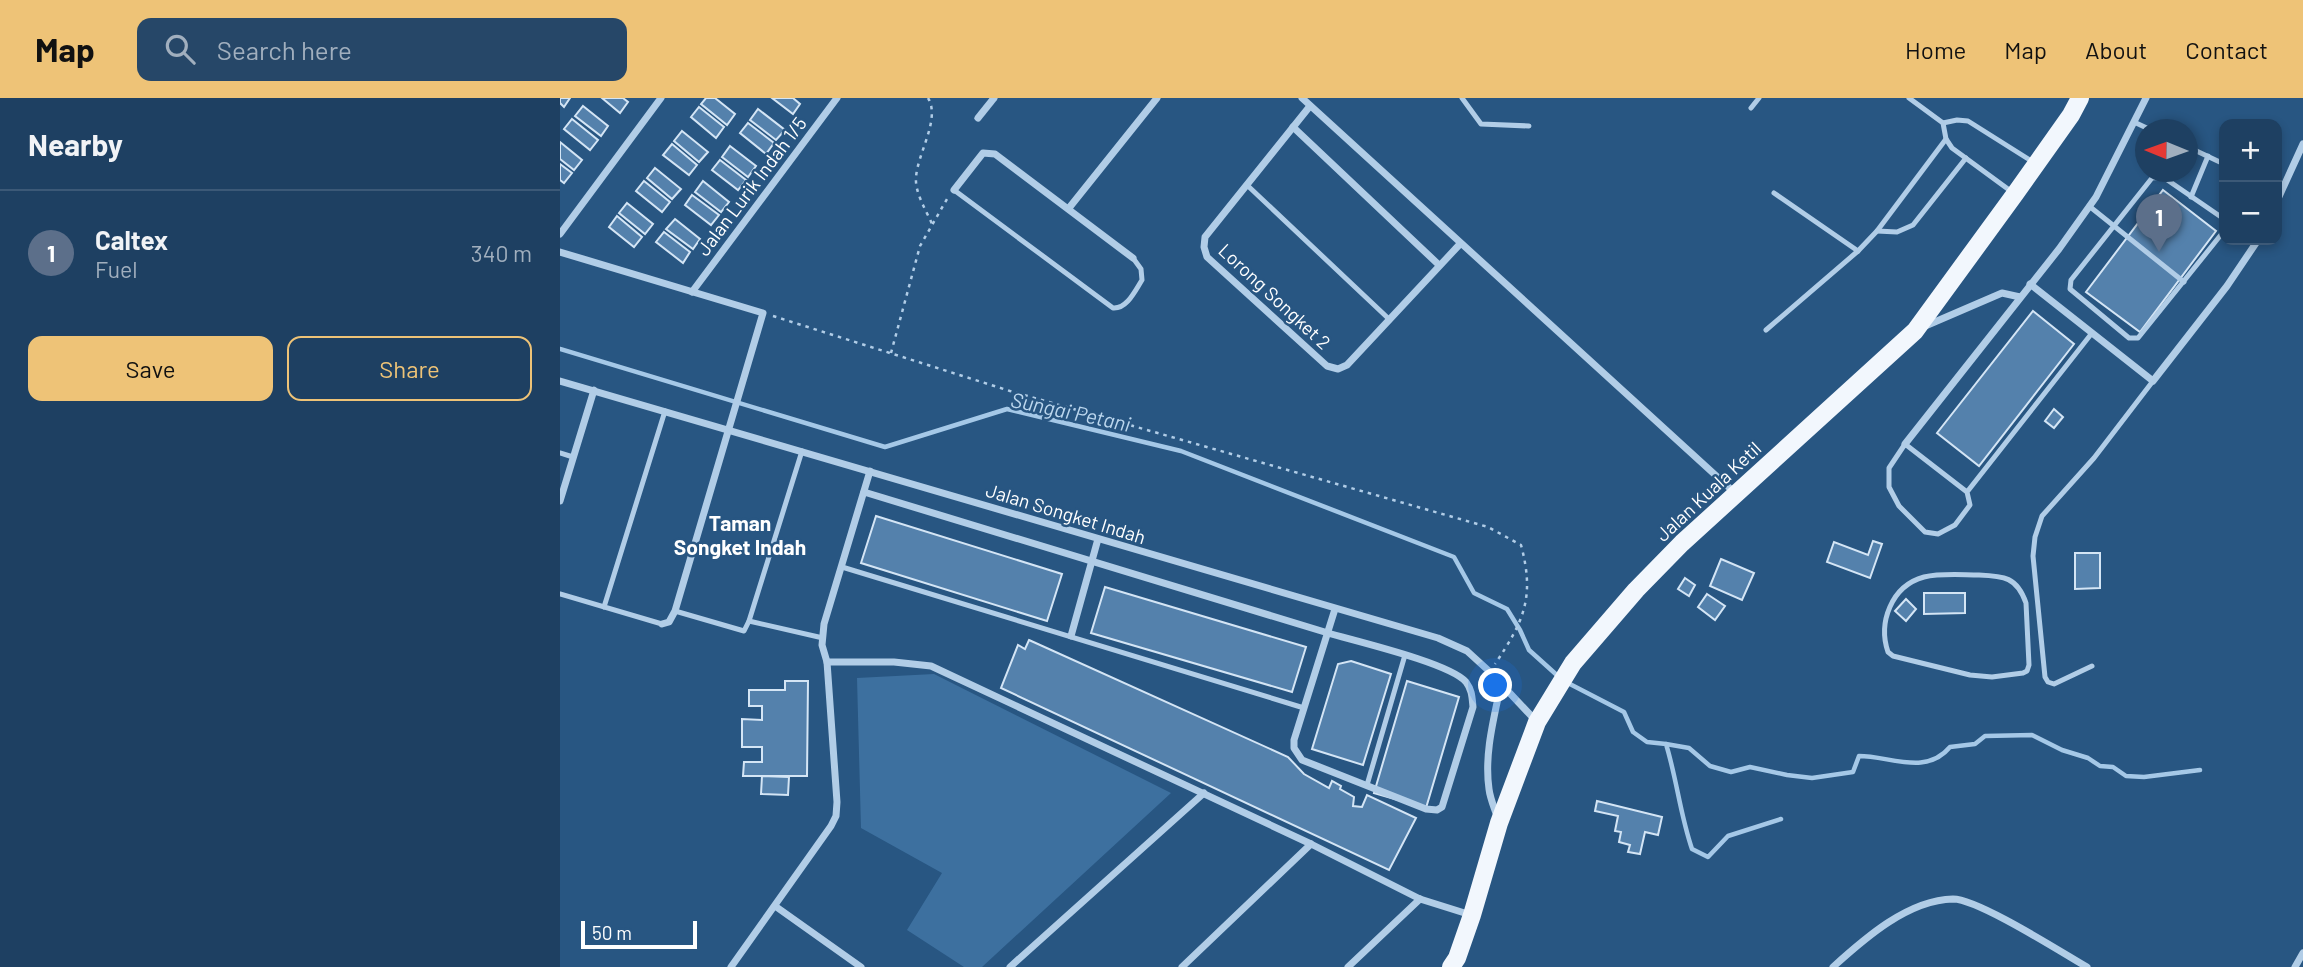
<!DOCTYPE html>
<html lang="en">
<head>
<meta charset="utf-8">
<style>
  :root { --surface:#1e4062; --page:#264768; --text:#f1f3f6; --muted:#a1afbe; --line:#3c5977; --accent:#eec377 }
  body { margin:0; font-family:Barlow,sans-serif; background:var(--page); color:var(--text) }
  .controls { position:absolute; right:21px; top:21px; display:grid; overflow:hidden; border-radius:14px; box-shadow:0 4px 10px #0003 }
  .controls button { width:63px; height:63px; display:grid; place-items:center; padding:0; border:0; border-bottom:2px solid var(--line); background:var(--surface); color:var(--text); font:35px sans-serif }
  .compass { position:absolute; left:1575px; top:21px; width:63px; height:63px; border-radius:50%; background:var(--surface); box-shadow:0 4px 10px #0003; rotate:271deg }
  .scale { position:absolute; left:21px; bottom:18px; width:116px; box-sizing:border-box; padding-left:7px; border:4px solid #fff; border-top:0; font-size:19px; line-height:24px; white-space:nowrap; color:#fff; -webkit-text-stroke:5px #285682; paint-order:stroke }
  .you { position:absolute; left:936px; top:588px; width:24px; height:24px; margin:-18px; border:5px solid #fff; border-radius:50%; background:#1a73e8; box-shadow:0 0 0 10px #1a73e833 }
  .badge { display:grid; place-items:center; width:46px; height:46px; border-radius:50%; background:var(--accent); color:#fff; font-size:23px; font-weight:700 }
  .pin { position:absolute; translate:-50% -58px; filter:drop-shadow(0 2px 4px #0008) }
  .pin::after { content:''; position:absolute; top:37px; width:24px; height:21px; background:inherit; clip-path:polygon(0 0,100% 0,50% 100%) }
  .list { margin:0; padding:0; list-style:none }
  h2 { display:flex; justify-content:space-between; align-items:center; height:91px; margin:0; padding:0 28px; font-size:30px }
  h2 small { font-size:23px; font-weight:400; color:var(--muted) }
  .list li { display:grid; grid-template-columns:46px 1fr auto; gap:21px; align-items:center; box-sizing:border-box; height:126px; padding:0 28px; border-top:2px solid var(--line) }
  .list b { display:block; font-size:26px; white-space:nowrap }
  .list p { margin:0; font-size:23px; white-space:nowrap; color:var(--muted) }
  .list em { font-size:23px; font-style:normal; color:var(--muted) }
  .actions { display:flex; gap:14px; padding:21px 28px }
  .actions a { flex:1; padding:16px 0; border:2px solid var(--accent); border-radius:14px; text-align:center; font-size:24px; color:var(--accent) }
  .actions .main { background:var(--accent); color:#111 }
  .icon { flex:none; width:38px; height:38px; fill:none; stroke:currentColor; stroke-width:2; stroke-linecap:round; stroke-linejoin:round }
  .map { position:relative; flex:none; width:1743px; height:869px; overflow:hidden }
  header { display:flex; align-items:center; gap:42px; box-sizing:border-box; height:98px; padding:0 35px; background:var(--accent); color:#111 }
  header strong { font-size:33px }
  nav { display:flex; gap:38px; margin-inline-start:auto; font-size:24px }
  .search { width:490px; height:63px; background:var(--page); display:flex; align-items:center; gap:18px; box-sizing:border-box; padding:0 24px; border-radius:14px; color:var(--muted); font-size:26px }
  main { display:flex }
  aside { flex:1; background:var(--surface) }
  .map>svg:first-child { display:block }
</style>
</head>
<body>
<header>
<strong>Map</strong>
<div class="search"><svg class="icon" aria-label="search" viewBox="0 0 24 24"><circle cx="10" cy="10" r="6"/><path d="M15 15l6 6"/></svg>Search here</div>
<nav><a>Home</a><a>Map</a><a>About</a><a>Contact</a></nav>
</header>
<main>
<aside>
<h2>Nearby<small></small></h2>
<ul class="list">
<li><span class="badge" style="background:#5c6f8a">1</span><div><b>Caltex</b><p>Fuel</p></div><em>340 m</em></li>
</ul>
<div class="actions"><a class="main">Save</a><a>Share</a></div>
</aside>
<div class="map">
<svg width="1743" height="869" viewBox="0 0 1743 869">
  <rect width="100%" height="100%" fill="#285682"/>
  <polygon fill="#3d709f" points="374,576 611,695 422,869 404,869 347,832 382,775 301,730 297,580"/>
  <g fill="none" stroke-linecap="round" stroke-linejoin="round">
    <g stroke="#a5c8e7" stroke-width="4.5">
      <polyline points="0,251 325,349 447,311 621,353 894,459 914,495 947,511 960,532 969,552 999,579"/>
      <path d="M 1006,584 L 1064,614 L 1073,634 L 1087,644 L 1106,646 C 1117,682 1120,716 1132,751 L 1148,759 L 1168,738 L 1221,721"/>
      <path d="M 1106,646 L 1129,650 L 1150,668 L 1171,674 L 1190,669 L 1227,677 L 1252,680 L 1293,674 L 1299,658 C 1330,658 1366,678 1390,649 L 1415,646 L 1425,638 L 1472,637 L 1502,652 L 1528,660 L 1540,668 L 1553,669 L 1566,678 L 1584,679 L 1640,672"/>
    </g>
  </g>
  <g fill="#5481ac" stroke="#d4e5f5" stroke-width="2">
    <polygon points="0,0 10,0 4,9 0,5"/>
    <polygon points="42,0 63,0 68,4 60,15"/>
    <polygon points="146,0 155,0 175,16 167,27 141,6"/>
    <polygon points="212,0 233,0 240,6 233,16"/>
    <polygon points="23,8 48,28 41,38 15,18"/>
    <polygon points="139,9 164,29 156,40 131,19"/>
    <polygon points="198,11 225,32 216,42 190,22"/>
    <polygon points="12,21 38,42 30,52 4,31"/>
    <polygon points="188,25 214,45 206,56 180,35"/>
    <polygon points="122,33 148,54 139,64 114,43"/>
    <polygon points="0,44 22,62 14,72 0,61"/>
    <polygon points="112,46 137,67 129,77 103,57"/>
    <polygon points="170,48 196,68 188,79 162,59"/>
    <polygon points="160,62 186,82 178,92 152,72"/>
    <polygon points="0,66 12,75 4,85 0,82"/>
    <polygon points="95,70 121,91 112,101 87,80"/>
    <polygon points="84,83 110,104 102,114 76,93"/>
    <polygon points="143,83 169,104 161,114 135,94"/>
    <polygon points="1603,92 1656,133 1580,234 1526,194"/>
    <polygon points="132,97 159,117 151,127 125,107"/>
    <polygon points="67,105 93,126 85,136 59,115"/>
    <polygon points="57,118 82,139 74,149 49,129"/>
    <polygon points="115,121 140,141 133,151 106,131"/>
    <polygon points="104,134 130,154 123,165 96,144"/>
    <polygon points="1473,213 1514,246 1419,368 1377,335"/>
    <polygon points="1494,311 1503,319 1494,330 1485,323"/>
    <polygon points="316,418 502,476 487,523 301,465"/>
    <polygon points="1313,443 1322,446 1310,480 1267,464 1274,444 1308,457"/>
    <polygon points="1515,455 1540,455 1540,490 1515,491"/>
    <polygon points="1161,461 1194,475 1182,502 1150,488"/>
    <polygon points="1125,480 1135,487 1129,498 1118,491"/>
    <polygon points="545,489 746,549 732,594 531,535"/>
    <polygon points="1364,495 1405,495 1405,515 1364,516"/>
    <polygon points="1147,496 1165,508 1155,522 1138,509"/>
    <polygon points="1346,501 1356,511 1346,523 1335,513"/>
    <polygon points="469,542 728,659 744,676 769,690 772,683 781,688 780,691 794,699 793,708 802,709 807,697 856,720 829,772 441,590 458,547 465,551"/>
    <polygon points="791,563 831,576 803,667 752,651 778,566"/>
    <polygon points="225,583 248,583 247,678 183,678 184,664 202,664 202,649 182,649 182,621 202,622 202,608 189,608 189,592 225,592"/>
    <polygon points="847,583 899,599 866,710 814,695"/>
    <polygon points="202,678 229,679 228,697 201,696"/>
    <polygon points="1037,703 1102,719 1098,737 1085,734 1080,756 1068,754 1070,747 1059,744 1061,734 1055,733 1058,718 1035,713"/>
  </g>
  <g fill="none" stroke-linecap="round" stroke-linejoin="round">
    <g stroke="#b1cde7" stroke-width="2.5" stroke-dasharray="3.5 5" stroke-linecap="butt">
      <path d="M 368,0 C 381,21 357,56 356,80 C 355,95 366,112 372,126"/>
      <path d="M 213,218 L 450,293 L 928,429 L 961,447 C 975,499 964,523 935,566"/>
      <polyline points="331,255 360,148 387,101"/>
    </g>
    <g stroke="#b1cde7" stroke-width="5">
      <polyline points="902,0 921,26 969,28"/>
      <polyline points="1349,0 1383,25 1386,41 1392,50 1452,94"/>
      <polyline points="1191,10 1199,0"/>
      <polyline points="1574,24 1591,32"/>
      <polyline points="1383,25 1397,22 1408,23 1473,64"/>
      <polyline points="1628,49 1664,66"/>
      <polyline points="688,88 830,222"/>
      <path d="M 394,92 L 553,210 C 567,211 575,193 582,182 L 581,171 L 573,160"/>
      <polyline points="1214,95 1298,153"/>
      <polyline points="1631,99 1648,58"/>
      <polyline points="1529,108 1624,184"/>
      <polyline points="1664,121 1603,79 1592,80 1511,182 1510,191 1569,240 1578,240 1664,133"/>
      <polyline points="1317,133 1337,134 1353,127 1406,60"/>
      <polyline points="1206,232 1298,153 1317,133 1386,41"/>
      <polyline points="0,355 13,359"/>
      <polyline points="1407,394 1410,407 1395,427 1378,436 1365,434 1339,408 1329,389 1329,370 1345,346 1407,394 1532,235"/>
      <polyline points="282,469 744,610"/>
      <path d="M 1419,477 C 1444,478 1457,479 1466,505 L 1469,567 L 1467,573 L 1463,575 L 1432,579 L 1410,577 L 1333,558 L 1328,554 C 1318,525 1331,488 1364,479 C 1381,475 1402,477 1419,477 Z"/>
      <polyline points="0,496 102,526"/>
      <polyline points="44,509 105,313"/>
      <polyline points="115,513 184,533 189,523 242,353"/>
      <polyline points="189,523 263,540"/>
      <polyline points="1532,568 1494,586 1488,584 1485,579 1473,458 1475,439 1482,418 1534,360 1593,283"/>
      <polyline points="807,687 845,557"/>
    </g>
    <g stroke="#b1cde7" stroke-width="7">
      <polyline points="742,0 1175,395"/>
      <polyline points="750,8 645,139 644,149 647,159 767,268 778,271 787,267 900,146"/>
      <polyline points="418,20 434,0"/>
      <polyline points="733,29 879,167"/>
      <polyline points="394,92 423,55 435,56 573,160"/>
      <polyline points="1717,103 1743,46"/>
      <polyline points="509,110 597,0"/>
      <polyline points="0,136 101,0"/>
      <polyline points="0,154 203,215 115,513 109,524 102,526"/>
      <polyline points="1470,186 1593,283 1667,188 1698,142"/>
      <polyline points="132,194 277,0"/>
      <polyline points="1363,229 1442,195 1460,199"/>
      <polyline points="0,283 878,540 907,553 930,574 977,624"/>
      <polyline points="1345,346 1499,151 1536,99 1586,0"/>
      <path d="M 304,394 L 768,535 C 795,543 890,565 906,584 C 912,592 912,599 913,609 L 882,709 L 877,712 L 866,711 L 742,662 L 734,650 L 734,642 L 775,511"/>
      <polyline points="0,403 34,292"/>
      <polyline points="511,538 538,441"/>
      <polyline points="267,564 334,564 371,568 751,746 860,801 911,817"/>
      <path d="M 937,718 C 934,709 930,700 929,691 C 924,656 934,620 941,586"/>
      <polyline points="215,808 301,869"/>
      <polyline points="171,869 271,728 276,718 277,704 267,564 262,547 264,526 310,373"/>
      <polyline points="450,869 644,695"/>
      <polyline points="622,869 751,746"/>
      <polyline points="788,869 860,801"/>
      <path d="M 1273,869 C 1305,840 1348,802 1393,801 C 1418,801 1501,854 1527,869"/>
      <polyline points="1735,869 1743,855"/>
    </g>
    <polyline stroke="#f2f7fd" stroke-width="18" points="891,869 897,860 912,817 939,725 977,624 1013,565 1076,492 1122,445 1355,233 1455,96 1511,17 1520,0"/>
  </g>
  <g text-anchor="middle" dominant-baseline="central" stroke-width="5" stroke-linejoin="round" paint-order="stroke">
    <g font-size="19" fill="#fff" stroke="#285682">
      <text transform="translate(191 88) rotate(-53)">Jalan Lurik Indah 1/5</text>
      <text transform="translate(715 198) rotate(43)">Lorong Songket 2</text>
      <text transform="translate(1148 393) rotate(-43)">Jalan Kuala Ketil</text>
      <text transform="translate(506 415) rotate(17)">Jalan Songket Indah</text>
    </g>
    <g font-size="21" font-style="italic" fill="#bcd7ee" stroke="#285682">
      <text transform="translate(511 313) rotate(12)">Sungai Petani</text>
    </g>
    <g font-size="21" font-weight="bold" fill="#fff" stroke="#285682">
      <text x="180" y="424">Taman<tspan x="180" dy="24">Songket Indah</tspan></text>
    </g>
  </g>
</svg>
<div class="controls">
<button>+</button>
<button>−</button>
</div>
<svg class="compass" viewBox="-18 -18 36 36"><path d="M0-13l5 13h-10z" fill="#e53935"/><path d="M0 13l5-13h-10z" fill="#a1afbe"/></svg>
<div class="scale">50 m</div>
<div class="you"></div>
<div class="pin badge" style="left:1599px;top:154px;background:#5c6f8a">1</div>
</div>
</main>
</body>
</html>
